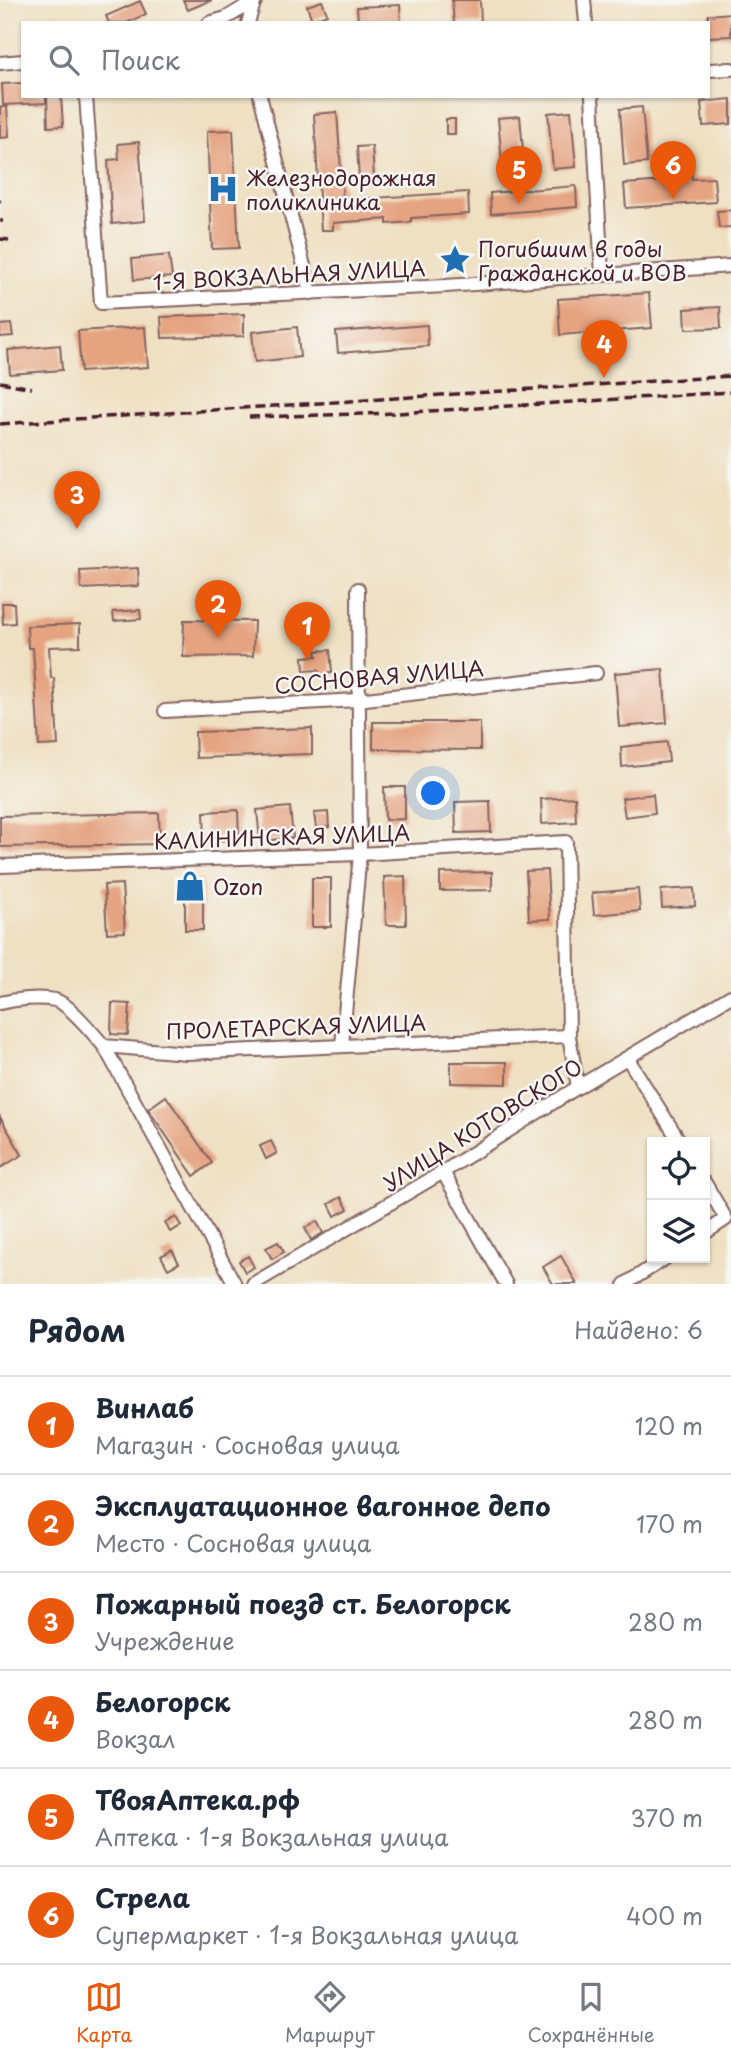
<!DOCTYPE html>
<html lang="ru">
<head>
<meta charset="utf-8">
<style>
  :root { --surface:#fff; --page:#f6f6f7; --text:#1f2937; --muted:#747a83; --line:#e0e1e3; --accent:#ea580c }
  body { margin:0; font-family:"Playpen Sans",sans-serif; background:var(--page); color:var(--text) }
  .controls { position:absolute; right:21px; bottom:21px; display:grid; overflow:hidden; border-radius:0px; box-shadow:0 2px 5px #0004 }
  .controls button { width:63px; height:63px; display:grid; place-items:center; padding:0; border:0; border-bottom:2px solid var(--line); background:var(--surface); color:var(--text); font:35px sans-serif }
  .you { position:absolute; left:434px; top:794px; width:24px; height:24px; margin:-18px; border:5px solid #fff; border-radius:50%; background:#1a73e8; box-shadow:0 0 0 10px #1a73e833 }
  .badge { display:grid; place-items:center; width:46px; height:46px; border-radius:50%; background:var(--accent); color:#fff; font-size:23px; font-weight:700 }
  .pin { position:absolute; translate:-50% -58px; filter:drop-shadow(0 2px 4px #0008) }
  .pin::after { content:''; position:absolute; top:37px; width:24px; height:21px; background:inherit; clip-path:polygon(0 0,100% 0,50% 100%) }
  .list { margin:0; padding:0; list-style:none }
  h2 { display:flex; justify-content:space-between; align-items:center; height:91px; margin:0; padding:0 28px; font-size:30px }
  h2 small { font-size:23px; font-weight:400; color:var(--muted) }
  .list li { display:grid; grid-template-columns:46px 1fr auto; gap:21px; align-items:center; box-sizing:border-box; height:98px; padding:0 28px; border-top:2px solid var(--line) }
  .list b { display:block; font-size:26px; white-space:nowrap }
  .list p { margin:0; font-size:23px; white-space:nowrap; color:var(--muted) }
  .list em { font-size:23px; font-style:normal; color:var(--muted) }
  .icon { flex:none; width:38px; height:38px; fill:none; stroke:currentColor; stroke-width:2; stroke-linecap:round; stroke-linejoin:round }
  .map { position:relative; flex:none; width:731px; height:1284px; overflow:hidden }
  .search { position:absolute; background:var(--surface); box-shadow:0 2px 5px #0004; left:21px; right:21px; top:21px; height:77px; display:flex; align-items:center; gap:18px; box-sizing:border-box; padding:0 24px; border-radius:0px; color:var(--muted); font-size:26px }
  .sheet { height:679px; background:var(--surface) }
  nav { display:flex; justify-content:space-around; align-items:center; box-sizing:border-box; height:98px; border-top:2px solid var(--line); background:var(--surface); font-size:19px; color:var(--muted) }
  nav a { display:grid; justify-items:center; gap:4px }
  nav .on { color:var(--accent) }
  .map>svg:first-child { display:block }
</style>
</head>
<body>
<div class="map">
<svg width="731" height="1284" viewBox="0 0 731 1284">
  <rect width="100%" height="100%" fill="#f6f6f2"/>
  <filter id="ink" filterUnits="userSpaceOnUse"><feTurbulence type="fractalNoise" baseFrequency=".0143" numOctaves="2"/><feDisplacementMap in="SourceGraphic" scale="14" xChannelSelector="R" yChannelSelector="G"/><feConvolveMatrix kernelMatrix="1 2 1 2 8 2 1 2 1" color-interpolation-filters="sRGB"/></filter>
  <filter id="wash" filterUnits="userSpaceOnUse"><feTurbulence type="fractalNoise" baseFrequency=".00686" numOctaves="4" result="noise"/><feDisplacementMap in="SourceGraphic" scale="28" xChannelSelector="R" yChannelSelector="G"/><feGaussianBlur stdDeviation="1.57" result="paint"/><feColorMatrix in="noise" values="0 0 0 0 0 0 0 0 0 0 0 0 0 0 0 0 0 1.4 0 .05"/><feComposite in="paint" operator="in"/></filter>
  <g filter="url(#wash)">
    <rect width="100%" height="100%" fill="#efe0c2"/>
    <g id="blocks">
      <g fill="#e5a380">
        <polygon points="183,0 212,0 188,10"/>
        <polygon points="452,0 480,0 481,23 454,23"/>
        <polygon points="140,1 146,14 127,23 109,23 106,16"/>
        <polygon points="322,1 327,14 312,20 307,6"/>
        <polygon points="400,5 401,23 358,23 357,7"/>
        <polygon points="731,13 731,36 708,37 708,15"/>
        <polygon points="23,83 23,96 46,96 46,103 3,105 2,84"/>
        <polygon points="47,96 61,96 63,126 48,127"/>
        <polygon points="731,99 731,124 703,126 701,102"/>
        <polygon points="0,107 7,107 9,137 0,138"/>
        <polygon points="642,107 647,163 624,165 620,109"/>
        <polygon points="571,111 576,167 553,169 548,113"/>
        <polygon points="337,112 343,200 468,192 469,214 411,218 411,222 387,224 387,219 333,223 333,230 321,230 314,114"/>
        <polygon points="520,116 525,172 503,173 498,118"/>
        <rect x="446" y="119" width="9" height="15"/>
        <polygon points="233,130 239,248 212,249 207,131"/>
        <polygon points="139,142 145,221 112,224 108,160 119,159 118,144"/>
        <polygon points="372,146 374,178 359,179 357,147"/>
        <polygon points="689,159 692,179 714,178 716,202 626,208 624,184 680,180 678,161"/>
        <polygon points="576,186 577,207 491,214 490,193"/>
        <polygon points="731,210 731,227 719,228 717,211"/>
        <polygon points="169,255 172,277 134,280 132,259"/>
        <polygon points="649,293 652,328 560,335 558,299"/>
        <polygon points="720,307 721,328 686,329 685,309"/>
        <polygon points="244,314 244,336 162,338 161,317"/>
        <polygon points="11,324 13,336 0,337 0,325"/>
        <polygon points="427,325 428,346 338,353 336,332"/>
        <polygon points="145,327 148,367 81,372 78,331"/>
        <polygon points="297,327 300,357 255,362 252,332"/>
        <polygon points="60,345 62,370 10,374 8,350"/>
        <polygon points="138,568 139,586 81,589 80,571"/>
        <polygon points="2,603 14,603 15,623 3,624"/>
        <polygon points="140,610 141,619 114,621 113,612"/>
        <polygon points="184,620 254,621 253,656 183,657"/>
        <polygon points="80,624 80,646 49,647 51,678 54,678 58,745 39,746 33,648 28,648 27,626"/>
        <polygon points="330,650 332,673 319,674 318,670 304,671 303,657 317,656 316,651"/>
        <polygon points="663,669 667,723 619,727 615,673"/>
        <polygon points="373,722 480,722 480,750 373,749"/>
        <polygon points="312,728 312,754 196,758 195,732"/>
        <polygon points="667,742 669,762 622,767 621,747"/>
        <polygon points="384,787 405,787 405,819 385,820"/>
        <polygon points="653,794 655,813 625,817 622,798"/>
        <polygon points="575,797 576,822 542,824 541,799"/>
        <polygon points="490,801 491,832 456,833 455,802"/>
        <polygon points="290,807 293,838 260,841 257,810"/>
        <polygon points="238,810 239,840 205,841 204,812"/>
        <polygon points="328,812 329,827 316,828 314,813"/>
        <polygon points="159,813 160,844 0,847 0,816"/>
        <polygon points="547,870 550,919 529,920 526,871"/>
        <polygon points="492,872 492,890 440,891 440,873"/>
        <polygon points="405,876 406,925 386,925 384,877"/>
        <rect x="312" y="878" width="19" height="49"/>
        <rect x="185" y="880" width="18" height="50"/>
        <polygon points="122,884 125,932 107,933 104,885"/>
        <polygon points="694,888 695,906 662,908 661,890"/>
        <polygon points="638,889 640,911 594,915 592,893"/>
        <polygon points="112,1003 130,1004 128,1035 111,1034"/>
        <polygon points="451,1062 507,1062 507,1084 451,1083"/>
        <polygon points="166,1096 212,1163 194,1176 148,1109"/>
        <polygon points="0,1117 22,1155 0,1168"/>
        <polygon points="271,1141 277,1153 266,1159 260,1146"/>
        <polygon points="341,1197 348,1209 335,1216 329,1204"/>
        <polygon points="176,1217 181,1226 170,1232 165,1223"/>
        <polygon points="317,1221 323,1233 311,1240 305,1228"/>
        <polygon points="278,1242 284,1252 272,1259 266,1248"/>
        <polygon points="172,1250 179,1263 168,1269 161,1256"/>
        <polygon points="248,1256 254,1267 245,1272 239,1261"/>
        <polygon points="561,1256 577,1284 553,1284 543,1267"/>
      </g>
    </g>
  </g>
  <g filter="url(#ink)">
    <use href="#blocks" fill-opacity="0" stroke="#846360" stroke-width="2"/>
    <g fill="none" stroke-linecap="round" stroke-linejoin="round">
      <g stroke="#846360" stroke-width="16">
        <g id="minor">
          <polyline points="584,0 586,23"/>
          <polyline points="209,23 226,18 256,0"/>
          <polyline points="248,23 255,0"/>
          <polyline points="0,63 23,61"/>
          <polyline points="708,70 731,69"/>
          <polyline points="86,96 101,303 446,286 731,266"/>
          <polyline points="260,96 311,293"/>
          <polyline points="592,96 602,275"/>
          <polyline points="165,711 357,700 596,673"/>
          <polyline points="0,866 360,854 566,842 569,1036 578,1087"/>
          <path d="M 0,1003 C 16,999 39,997 55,1000 C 70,1004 93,1034 104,1046 L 187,1053 L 569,1036"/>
          <polyline points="342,1045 360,854 358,589"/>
          <polyline points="104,1046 235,1284"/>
          <polyline points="628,1059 680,1142"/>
          <polyline points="443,1172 506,1284"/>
          <polyline points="705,1183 726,1219 705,1233"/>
          <polyline points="253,1284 443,1172 578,1087 731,996"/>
          <polyline points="625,1284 666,1258"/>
        </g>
      </g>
      <use href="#minor" stroke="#fff" stroke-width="12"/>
      <g stroke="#4a1f2b" stroke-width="3.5" stroke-dasharray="10 5" stroke-linecap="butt">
        <polyline points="0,201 1,201"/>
        <polyline points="0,221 3,221"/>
        <polyline points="0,239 9,240"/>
        <polyline points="0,382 32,388"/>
        <polyline points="249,417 398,413 731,392"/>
        <polyline points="0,424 731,376"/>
      </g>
    </g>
  </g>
  <defs>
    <g id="hospital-bare" transform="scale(2.415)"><path d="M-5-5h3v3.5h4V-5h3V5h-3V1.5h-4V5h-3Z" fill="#1f6fb2" stroke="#f6f6f2" stroke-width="2.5" paint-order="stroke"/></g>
    <g id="sight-bare" transform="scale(2.415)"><path d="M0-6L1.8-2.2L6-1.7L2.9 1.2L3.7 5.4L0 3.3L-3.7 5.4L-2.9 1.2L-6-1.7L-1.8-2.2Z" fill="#1f6fb2" stroke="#f6f6f2" stroke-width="2.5" paint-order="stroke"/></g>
    <g id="shop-bare" transform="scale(2.415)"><path d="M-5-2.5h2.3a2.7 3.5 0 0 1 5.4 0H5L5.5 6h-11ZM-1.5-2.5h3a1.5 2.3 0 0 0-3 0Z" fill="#1f6fb2" stroke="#f6f6f2" stroke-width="2.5" paint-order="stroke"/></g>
  </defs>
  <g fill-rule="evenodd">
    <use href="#hospital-bare" x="223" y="189"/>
    <use href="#sight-bare" x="455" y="260"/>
    <use href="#shop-bare" x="190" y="886"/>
  </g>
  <g text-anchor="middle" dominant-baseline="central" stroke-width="5" stroke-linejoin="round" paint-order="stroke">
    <g font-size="21" fill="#4a1f2b" stroke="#f6f6f2" text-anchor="start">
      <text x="246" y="177">Железнодорожная<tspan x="246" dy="24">поликлиника</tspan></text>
      <text x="478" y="248">Погибшим в годы<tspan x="478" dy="24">Гражданской и ВОВ</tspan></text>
      <text x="213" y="886">Ozon</text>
    </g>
    <g font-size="21" fill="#4a1f2b" stroke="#f6f6f2">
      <text transform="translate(289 274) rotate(-3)">1-Я ВОКЗАЛЬНАЯ УЛИЦА</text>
      <text transform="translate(379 676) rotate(-5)">СОСНОВАЯ УЛИЦА</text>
      <text transform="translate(282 836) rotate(-2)">КАЛИНИНСКАЯ УЛИЦА</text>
      <text transform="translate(296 1026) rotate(-2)">ПРОЛЕТАРСКАЯ УЛИЦА</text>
      <text transform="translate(482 1124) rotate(-32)">УЛИЦА КОТОВСКОГО</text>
    </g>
  </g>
</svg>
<div class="controls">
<button><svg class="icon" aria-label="locate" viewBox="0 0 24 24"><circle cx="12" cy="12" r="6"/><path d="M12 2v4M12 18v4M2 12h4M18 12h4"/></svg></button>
<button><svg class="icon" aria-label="layers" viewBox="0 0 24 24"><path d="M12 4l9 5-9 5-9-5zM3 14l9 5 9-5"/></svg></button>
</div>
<div class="you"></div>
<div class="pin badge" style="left:307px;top:660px">1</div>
<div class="pin badge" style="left:218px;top:638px">2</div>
<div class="pin badge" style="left:77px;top:529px">3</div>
<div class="pin badge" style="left:604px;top:378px">4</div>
<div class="pin badge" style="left:519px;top:204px">5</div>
<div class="pin badge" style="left:673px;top:199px">6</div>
<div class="search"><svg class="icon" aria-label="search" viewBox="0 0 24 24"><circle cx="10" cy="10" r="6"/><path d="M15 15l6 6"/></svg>Поиск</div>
</div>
<section class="sheet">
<h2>Рядом<small>Найдено: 6</small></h2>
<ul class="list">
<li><span class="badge">1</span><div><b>Винлаб</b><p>Магазин · Сосновая улица</p></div><em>120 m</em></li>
<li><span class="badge">2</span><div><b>Эксплуатационное вагонное депо</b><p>Место · Сосновая улица</p></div><em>170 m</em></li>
<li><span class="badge">3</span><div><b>Пожарный поезд ст. Белогорск</b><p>Учреждение</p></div><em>280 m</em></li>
<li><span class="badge">4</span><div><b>Белогорск</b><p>Вокзал</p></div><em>280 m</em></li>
<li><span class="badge">5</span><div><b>ТвояАптека.рф</b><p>Аптека · 1-я Вокзальная улица</p></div><em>370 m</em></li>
<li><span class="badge">6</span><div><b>Стрела</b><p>Супермаркет · 1-я Вокзальная улица</p></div><em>400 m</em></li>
</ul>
</section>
<nav>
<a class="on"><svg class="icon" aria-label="map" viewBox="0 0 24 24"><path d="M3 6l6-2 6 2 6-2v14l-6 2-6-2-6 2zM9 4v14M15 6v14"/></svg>Карта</a>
<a><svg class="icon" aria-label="directions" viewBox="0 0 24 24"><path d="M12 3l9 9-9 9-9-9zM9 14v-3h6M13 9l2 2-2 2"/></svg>Маршрут</a>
<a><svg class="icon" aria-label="saved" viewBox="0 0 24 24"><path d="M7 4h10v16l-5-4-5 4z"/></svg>Сохранённые</a>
</nav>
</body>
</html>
